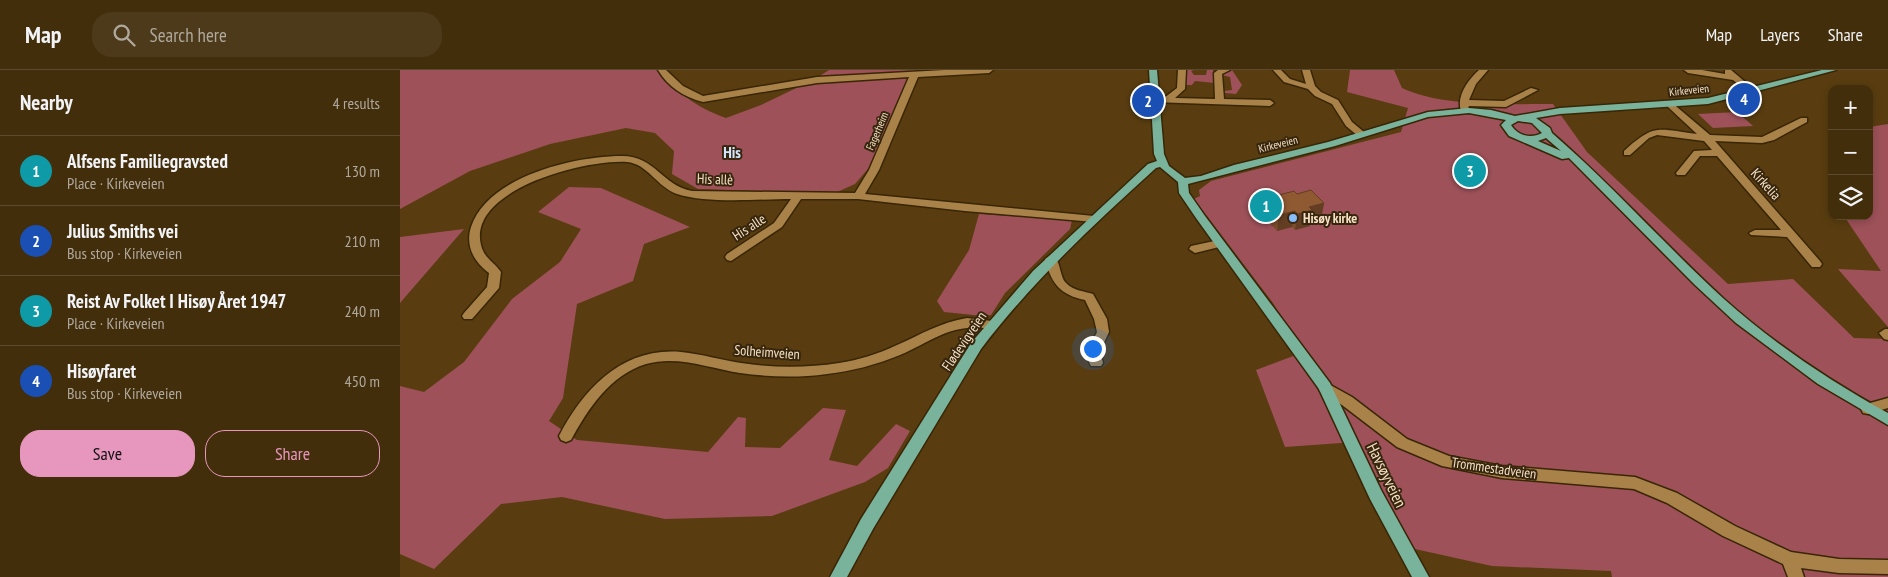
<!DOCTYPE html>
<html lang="en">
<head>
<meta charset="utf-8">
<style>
  :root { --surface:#432e0c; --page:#4d3a1a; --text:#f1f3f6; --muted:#afa89d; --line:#5b4a2d; --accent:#e797bd }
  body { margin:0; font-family:"PT Sans Narrow",sans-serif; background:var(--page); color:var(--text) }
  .controls { position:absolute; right:15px; top:15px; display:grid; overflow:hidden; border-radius:10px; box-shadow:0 2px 8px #0003 }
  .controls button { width:45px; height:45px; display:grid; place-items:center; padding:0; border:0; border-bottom:1px solid var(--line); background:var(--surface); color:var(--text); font:25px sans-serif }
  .you { position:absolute; left:692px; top:278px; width:18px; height:18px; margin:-12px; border:4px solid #fff; border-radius:50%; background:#1a73e8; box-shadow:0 0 0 8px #1a73e833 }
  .badge { display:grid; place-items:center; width:32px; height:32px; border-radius:50%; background:var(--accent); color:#fff; font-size:16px; font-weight:700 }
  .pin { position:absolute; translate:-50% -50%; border:2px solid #fff; box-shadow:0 1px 5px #0006 }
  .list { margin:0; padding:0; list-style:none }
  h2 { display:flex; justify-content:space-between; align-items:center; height:65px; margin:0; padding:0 20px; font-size:21px }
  h2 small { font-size:16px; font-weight:400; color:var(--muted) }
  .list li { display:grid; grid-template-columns:32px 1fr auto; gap:15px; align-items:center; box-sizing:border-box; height:70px; padding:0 20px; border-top:1px solid var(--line) }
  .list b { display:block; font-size:19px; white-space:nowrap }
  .list p { margin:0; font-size:16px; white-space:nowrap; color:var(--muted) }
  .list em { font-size:16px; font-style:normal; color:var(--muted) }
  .actions { display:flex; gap:10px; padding:15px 20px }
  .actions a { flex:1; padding:11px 0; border:1px solid var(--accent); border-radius:20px; text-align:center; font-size:18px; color:var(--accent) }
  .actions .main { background:var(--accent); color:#111 }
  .icon { flex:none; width:28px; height:28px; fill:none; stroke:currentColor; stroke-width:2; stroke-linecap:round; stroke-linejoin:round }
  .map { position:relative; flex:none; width:1488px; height:507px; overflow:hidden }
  header { display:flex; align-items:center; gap:30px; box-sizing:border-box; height:70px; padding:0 25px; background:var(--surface); border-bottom:1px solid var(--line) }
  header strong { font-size:24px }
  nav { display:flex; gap:28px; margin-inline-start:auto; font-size:18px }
  .search { width:350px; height:45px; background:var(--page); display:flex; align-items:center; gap:12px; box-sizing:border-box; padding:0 18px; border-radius:20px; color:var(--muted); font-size:19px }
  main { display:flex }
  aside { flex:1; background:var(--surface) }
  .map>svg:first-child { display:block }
</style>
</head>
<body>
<header>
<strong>Map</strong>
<div class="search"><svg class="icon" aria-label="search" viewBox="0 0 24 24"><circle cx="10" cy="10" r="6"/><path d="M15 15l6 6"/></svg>Search here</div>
<nav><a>Map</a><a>Layers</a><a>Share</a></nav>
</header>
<main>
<aside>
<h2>Nearby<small>4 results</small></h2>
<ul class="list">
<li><span class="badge" style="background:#0f9aa8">1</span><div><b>Alfsens Familiegravsted</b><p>Place · Kirkeveien</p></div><em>130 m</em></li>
<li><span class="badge" style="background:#1a4fb4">2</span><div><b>Julius Smiths vei</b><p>Bus stop · Kirkeveien</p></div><em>210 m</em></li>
<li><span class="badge" style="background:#0f9aa8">3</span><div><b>Reist Av Folket I Hisøy Året 1947</b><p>Place · Kirkeveien</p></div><em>240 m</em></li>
<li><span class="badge" style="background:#1a4fb4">4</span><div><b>Hisøyfaret</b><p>Bus stop · Kirkeveien</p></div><em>450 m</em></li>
</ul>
<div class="actions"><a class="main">Save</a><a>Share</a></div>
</aside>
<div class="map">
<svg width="1488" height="507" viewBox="0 0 1488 507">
  <rect width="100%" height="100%" fill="#593d10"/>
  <g fill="#9e5159">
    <path d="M 0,0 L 261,0 C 281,26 296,37 326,48 L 361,35 L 415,9 L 429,0 L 520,0 L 481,84 L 455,114 L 435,123 L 298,119 L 272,104 L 274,81 L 255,63 L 226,58 L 150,74 L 70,101 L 0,139 Z"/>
    <polygon points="785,0 794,0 791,1 794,5 806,5 807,0 813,0 814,13 795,11 792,15 785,15"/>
    <polygon points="832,0 842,15 836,24 825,23 824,21 832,20 830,7 822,5"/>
    <path d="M 950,0 L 994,0 L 1002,18 C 1041,37 1109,34 1153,34 L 1187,82 L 1328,214 L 1393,209 L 1454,268 L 1488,269 L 1488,507 L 1212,507 L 1211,501 L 1092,496 L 1015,479 L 966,401 L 955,372 L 885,377 L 856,300 L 904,282 L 873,233 L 794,129 L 800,126 L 799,120 L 811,111 L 1001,62 L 1008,38 L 947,22 Z"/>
    <polygon points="1337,42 1353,56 1313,58 1298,44"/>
    <polygon points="1488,54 1488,257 1438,199 1481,201 1444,146 1469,146 1469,78 1472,76 1469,69 1469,57"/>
    <polygon points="169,117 201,118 290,157 244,174 233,211 177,234 163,328 149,351 177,370 308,382 338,347 346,348 345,377 380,378 423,338 446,340 429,390 457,396 496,354 510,361 488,398 465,412 372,446 265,449 162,427 101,434 34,499 0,484 0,316 24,322 64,292 112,229 160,192 181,159 138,142"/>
    <polygon points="579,144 672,150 670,159 605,223 591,245 583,246 544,242 537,231 569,180"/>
    <polygon points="64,159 0,233 0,167"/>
  </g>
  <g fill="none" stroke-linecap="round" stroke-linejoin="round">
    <g stroke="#392606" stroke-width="3">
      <g id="minor">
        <path d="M 258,0 L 266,0 L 283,16 L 303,26 L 417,7 L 545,0 L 593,0 L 589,3 L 518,7 L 479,100 L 465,124 L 694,146 L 699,149 L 694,152 L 565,141 L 458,129 L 401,129 L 382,157 L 331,191 L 327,190 L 325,187 L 327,184 L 374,153 L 391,129 C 358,129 308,134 277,124 C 257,117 248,94 227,92 C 187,89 67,119 81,175 C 84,188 94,192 101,202 L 99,218 L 72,249 L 64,249 L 62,246 L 64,243 L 87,217 L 89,203 C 74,192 65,176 71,157 C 88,106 175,86 222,86 C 255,86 263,116 292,121 L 455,123 L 469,100 L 509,7 L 417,13 L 303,32 C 284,27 268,17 258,0 Z"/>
        <polygon points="778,0 786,0 785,19 775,28 815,29 814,3 818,0 830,0 822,4 824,29 870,30 874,33 870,36 752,32 752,28 764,28 777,18"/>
        <polygon points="873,0 881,0 890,9 906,14 902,0 910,0 915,16 921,22 938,30 952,52 964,62 964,66 958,66 946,56 932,34 915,26 908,19 884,12"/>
        <path d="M 1079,0 L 1088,0 L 1076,14 L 1069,30 L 1104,31 L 1131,18 L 1138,20 L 1106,37 L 1069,36 L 1067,41 L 1061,41 C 1056,26 1068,10 1079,0 Z"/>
        <polygon points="1284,0 1302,0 1325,4 1325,0 1331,0 1356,21 1349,23 1333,10 1288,3"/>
        <path d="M 1271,32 L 1310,65 L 1362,67 L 1401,48 L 1407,48 L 1407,52 L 1374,70 L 1362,73 L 1315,71 L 1420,191 L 1422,194 L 1420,197 L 1412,197 L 1387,167 L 1351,165 L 1349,163 L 1355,160 L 1381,160 L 1317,86 L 1300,86 L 1285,105 L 1277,105 L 1276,103 L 1294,81 L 1312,80 L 1304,71 L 1257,65 L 1249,68 L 1230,85 L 1224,85 L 1224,81 C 1255,53 1257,59 1297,64 L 1268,37 L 1268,33 Z"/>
        <polygon points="819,170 823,172 825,174 823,176 795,183 789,179 791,176"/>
        <path d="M 651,185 C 661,188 659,206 666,213 C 674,221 684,221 693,224 L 707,249 L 709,262 L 700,281 L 703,293 L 701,296 L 691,296 C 683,281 691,276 697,262 L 694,249 L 685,230 C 660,225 651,213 645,189 Z"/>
        <path d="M 567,248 L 592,251 L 598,255 L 592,259 C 553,252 534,270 500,285 C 476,295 452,301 427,304 C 398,308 368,307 340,303 C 309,298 277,285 246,294 C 210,305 188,339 171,370 L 166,372 L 161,370 L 159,366 C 184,318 223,277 281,282 C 302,284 321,290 341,293 C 373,298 407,298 439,293 C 459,290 478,284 497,275 C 520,265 541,252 567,248 Z"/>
        <polygon points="1485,259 1488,259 1488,270 1484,269 1479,263"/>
        <polygon points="925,312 952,327 1007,369 1049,386 1102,396 1235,407 1277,423 1335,456 1391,482 1439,489 1488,490 1488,504 1439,503 1401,498 1404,507 1388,507 1383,494 1323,466 1267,433 1234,419 1102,408 1042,396 997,377 942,335 920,321 918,317 920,313"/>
        <polygon points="1488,328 1488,338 1468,344 1463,343 1461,339 1463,335"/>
      </g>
    </g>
    <g stroke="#392606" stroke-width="3">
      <path id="major" d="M 749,0 L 757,0 L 764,84 L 769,96 L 785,108 L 801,106 L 834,95 L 928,72 L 1028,42 L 1069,38 L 1091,40 L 1115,46 L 1160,38 L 1308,28 L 1422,0 L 1436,0 L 1308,34 L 1160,44 L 1136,48 L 1150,58 L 1152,63 C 1212,115 1265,175 1324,229 C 1373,273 1430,311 1488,343 L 1488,355 L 1418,314 L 1336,253 L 1295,215 L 1169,88 L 1162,89 L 1109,66 L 1101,55 L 1106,50 L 1069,43 L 1028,47 L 935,76 L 788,114 L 789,123 L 805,146 L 930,313 L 981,420 L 1029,507 L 1012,507 L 970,429 L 919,319 L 796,148 L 779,123 L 778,112 L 760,97 L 756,98 C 693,155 632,212 581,279 L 473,459 L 447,507 L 430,507 L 461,449 L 571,273 L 633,201 L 748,94 L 757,91 L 754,84 ZM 1118,51 L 1132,53 L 1142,63 C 1131,69 1118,66 1111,55 ZM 1146,68 L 1161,81 L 1138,71 Z"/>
    </g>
    <use href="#minor" fill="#a98249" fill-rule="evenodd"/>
    <use href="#major" fill="#79b39b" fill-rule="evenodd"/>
  </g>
  <polygon fill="#7b4d2b" points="897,124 924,133 921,149 910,152 910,156 895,160 892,157 877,161 865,148 867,132 879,129 879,125"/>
  <g fill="#643e23">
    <polygon points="924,133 921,149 910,152 910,156 895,160 898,144 909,137"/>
    <polygon points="895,141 892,157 877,161 879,145"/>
  </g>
  <polygon fill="#8f5932" stroke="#643e23" points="911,120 924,133 909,137 912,140 898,144 895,141 879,145 867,132 882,128 879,125 894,121 897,124"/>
  <circle fill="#88bbfc" stroke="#37260e" stroke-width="2" cx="893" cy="148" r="5"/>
  <g text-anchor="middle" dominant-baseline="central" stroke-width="4" stroke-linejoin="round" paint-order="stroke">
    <g font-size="11" fill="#f5e0c3" stroke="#37260e">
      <text transform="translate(1289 20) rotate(-6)">Kirkeveien</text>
      <text transform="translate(477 61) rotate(-67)">Fagerheim</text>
      <text transform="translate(878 74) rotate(-14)">Kirkeveien</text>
    </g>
    <g font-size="14" fill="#f5e0c3" stroke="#37260e">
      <text transform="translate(315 109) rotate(2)">His allè</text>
      <text transform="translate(1366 114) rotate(48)">Kirkelia</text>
      <text transform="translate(349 157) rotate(-33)">His alle</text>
      <text transform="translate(564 271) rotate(-56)">Flødevigveien</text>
      <text transform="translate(367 282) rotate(4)">Solheimveien</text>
      <text transform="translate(1094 398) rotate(8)">Trommestadveien</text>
    </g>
    <g font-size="14" font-weight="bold" fill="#f5e0c3" stroke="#37260e" text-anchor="start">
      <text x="903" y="148">Hisøy kirke</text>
    </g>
    <g font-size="16" font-weight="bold" fill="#d2e6ff" stroke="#37260e">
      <text x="332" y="82">His</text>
    </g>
    <g font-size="16" fill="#f5e0c3" stroke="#37260e">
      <text transform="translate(987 405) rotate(64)">Havsøyveien</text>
    </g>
  </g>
</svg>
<div class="controls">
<button>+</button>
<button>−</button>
<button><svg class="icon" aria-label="layers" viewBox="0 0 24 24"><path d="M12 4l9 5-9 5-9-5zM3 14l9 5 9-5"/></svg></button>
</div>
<div class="you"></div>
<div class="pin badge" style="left:866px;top:136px;background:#0f9aa8">1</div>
<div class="pin badge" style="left:748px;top:31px;background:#1a4fb4">2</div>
<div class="pin badge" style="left:1070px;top:101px;background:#0f9aa8">3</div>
<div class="pin badge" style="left:1344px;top:29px;background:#1a4fb4">4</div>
</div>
</main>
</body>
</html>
